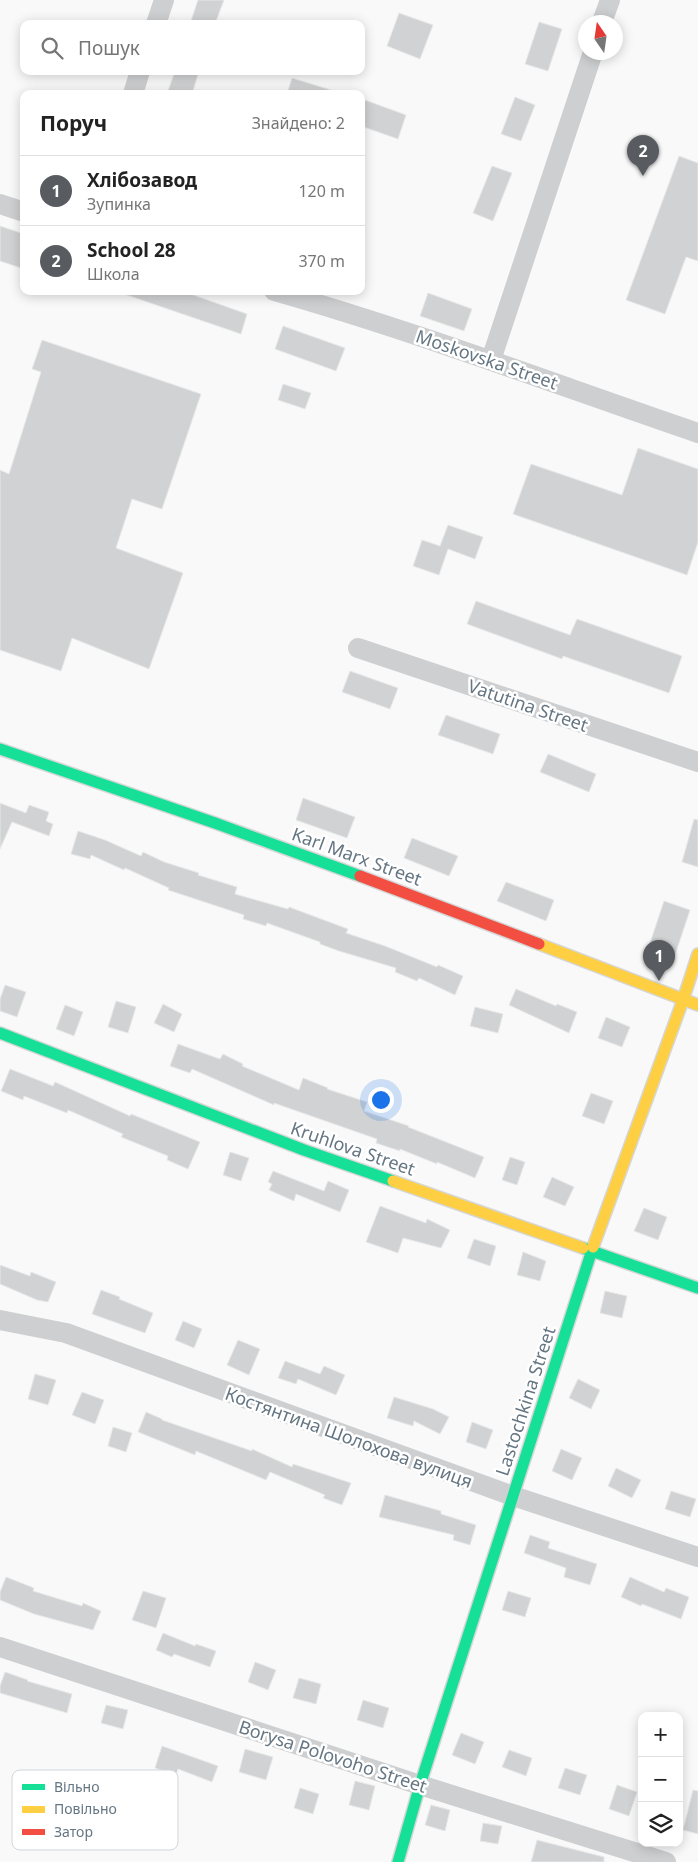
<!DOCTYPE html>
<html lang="uk">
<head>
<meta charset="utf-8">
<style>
  :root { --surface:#fff; --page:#f2f2f2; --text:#222; --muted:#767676; --line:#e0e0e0; --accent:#585c60 }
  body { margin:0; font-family:"Noto Sans",sans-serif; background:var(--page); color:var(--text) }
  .controls { position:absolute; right:15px; bottom:15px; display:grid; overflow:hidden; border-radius:10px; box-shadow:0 2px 12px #0003 }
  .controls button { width:45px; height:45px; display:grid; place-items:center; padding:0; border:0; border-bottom:1px solid var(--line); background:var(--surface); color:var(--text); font:25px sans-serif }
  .compass { position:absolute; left:578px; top:15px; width:45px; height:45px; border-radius:50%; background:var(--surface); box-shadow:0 2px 12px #0003; rotate:347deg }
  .you { position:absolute; left:380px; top:1099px; width:18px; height:18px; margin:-12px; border:4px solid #fff; border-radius:50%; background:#1a73e8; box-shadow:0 0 0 8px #1a73e833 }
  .badge { display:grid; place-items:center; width:32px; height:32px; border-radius:50%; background:var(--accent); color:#fff; font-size:16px; font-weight:700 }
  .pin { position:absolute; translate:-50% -41px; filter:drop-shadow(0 1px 2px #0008) }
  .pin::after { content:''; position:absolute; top:26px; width:18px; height:15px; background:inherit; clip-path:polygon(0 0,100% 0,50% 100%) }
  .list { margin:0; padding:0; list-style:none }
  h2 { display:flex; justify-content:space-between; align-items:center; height:65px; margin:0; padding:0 20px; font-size:21px }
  h2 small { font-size:16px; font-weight:400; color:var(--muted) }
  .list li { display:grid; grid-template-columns:32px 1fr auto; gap:15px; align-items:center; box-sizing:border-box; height:70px; padding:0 20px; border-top:1px solid var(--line) }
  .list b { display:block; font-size:19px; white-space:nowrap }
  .list p { margin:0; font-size:16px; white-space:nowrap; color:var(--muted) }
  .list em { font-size:16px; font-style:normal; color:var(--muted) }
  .icon { flex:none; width:28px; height:28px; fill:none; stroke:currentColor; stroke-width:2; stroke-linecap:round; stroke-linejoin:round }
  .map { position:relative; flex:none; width:698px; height:1862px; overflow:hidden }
  .search { position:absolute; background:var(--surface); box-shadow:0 2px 12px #0003; left:20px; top:20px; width:345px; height:55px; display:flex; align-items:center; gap:12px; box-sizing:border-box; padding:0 18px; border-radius:10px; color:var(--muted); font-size:19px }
  .panel { position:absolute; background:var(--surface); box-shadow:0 2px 12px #0003; left:20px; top:90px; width:345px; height:205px; border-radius:10px }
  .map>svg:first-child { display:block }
</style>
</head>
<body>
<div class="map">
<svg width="698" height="1862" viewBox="0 0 698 1862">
  <rect width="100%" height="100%" fill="#f9f9f9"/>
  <g fill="#d0d2d3" stroke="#e8e8e8">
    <polygon points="198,0 224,0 215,24 190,24"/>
    <polygon points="399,13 433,25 420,59 387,46"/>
    <polygon points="539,22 562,29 548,71 525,64"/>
    <polygon points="175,71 199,71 192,94 167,94"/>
    <polygon points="292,78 331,90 331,94 287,94"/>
    <polygon points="515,97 535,105 521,141 501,134"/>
    <polygon points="365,100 406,115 398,139 361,126 361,111"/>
    <polygon points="679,156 698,163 698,261 686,257 665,314 626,300"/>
    <polygon points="492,166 512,173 493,221 473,213"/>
    <polygon points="0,226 24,234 24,269 0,261"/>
    <polygon points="124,291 182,291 247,314 241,334 124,294"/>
    <polygon points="428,293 472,309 464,331 420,316"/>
    <polygon points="283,326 345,348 336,371 275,349"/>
    <polygon points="42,340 201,394 162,509 132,499 116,548 183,573 149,669 72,638 61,671 0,650 0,470 9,474 41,372 32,369"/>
    <polygon points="283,384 311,393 305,409 278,400"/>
    <polygon points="638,448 698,469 698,542 687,575 513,514 531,464 622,495"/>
    <polygon points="448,525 483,537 475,559 448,549 439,575 413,566 422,540 440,546"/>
    <polygon points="476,601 570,635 577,619 682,656 669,693 563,656 562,659 467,624"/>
    <polygon points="350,671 398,688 390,709 342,692"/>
    <polygon points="446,715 500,734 493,754 438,735"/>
    <polygon points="548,754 596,774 589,792 540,772"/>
    <polygon points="303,798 355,817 347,838 296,820"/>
    <polygon points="0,803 26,813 29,805 49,812 46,821 53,824 49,836 12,822 0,849"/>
    <polygon points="694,819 698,820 698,867 682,862"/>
    <polygon points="78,831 105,840 141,856 143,852 164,862 199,873 198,875 237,887 235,894 288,909 289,907 348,929 346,933 385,946 437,967 438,965 463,976 455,995 419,978 417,981 395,972 396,968 339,951 320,944 320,942 267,923 266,926 243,919 244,915 168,890 169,888 125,868 124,870 91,855 90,859 71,854"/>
    <polygon points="412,838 458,856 449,876 404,858"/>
    <polygon points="506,882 554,900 546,921 497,901"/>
    <polygon points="664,901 690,910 672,964 646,955"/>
    <polygon points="5,985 26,992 17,1017 0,1011 0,999"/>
    <polygon points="516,989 556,1006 557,1004 577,1012 569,1033 509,1005"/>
    <polygon points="116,1001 136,1007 128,1033 108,1027"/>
    <polygon points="163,1004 182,1014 174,1032 154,1023"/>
    <polygon points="65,1005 83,1012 74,1036 56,1029"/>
    <polygon points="475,1007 503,1014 498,1033 470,1026"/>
    <polygon points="606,1017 630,1027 622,1047 598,1038"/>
    <polygon points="178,1044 220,1059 223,1054 243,1064 242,1066 299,1090 303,1078 328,1088 327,1089 367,1102 364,1111 409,1126 408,1127 484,1157 475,1178 437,1162 437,1164 400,1149 400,1151 376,1143 377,1139 274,1103 274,1105 192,1069 190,1073 170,1066"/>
    <polygon points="10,1069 53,1086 55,1082 130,1116 131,1114 200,1142 188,1169 167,1160 168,1156 121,1137 123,1134 68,1110 67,1113 24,1096 23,1100 1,1091"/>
    <polygon points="591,1093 613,1101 604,1124 582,1116"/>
    <polygon points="230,1152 249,1158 241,1181 223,1175"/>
    <polygon points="510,1157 525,1162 517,1185 502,1180"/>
    <polygon points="273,1171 324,1191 328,1181 349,1190 340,1212 296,1194 294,1201 269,1190 272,1184 268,1182"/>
    <polygon points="552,1177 574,1187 565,1206 543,1197"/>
    <polygon points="380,1206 426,1223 427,1219 450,1230 441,1248 403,1238 398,1253 366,1242"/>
    <polygon points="644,1208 667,1217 658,1240 634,1231"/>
    <polygon points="474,1239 496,1246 490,1266 467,1258"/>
    <polygon points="523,1252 546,1261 540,1281 517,1275"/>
    <polygon points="0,1265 30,1276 31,1272 56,1282 48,1302 37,1300 0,1284"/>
    <polygon points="101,1290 120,1297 119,1299 153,1313 145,1333 92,1314"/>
    <polygon points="605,1291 627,1296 622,1318 600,1313"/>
    <polygon points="183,1321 202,1329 194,1348 175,1340"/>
    <polygon points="238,1340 260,1349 249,1375 227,1365"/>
    <polygon points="285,1361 320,1374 324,1366 345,1375 336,1395 298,1379 296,1384 278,1378"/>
    <polygon points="35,1374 56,1380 48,1405 28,1399"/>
    <polygon points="578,1379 600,1390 591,1409 569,1398"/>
    <polygon points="82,1392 104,1400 95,1424 72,1415"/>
    <polygon points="394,1397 433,1409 449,1417 440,1434 414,1421 413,1426 387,1418"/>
    <polygon points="146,1412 162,1419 162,1420 252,1451 252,1449 292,1467 293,1464 351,1483 342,1505 323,1498 325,1495 270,1472 266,1480 196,1451 195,1455 138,1432"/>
    <polygon points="472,1422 493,1430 486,1449 466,1442"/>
    <polygon points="113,1427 132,1433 126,1452 108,1446"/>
    <polygon points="561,1449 582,1458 572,1480 552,1471"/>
    <polygon points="616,1468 641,1480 632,1498 608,1486"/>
    <polygon points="671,1491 696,1499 690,1517 665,1509"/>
    <polygon points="385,1495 441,1511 441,1514 476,1525 470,1545 453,1540 454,1535 379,1517"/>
    <polygon points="530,1535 550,1542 548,1548 597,1564 590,1585 564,1577 566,1568 524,1553"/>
    <polygon points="6,1577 34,1588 33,1591 82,1606 83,1603 101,1611 93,1630 34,1614 0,1600 0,1592"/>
    <polygon points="630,1577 664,1592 666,1588 689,1597 681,1619 642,1604 641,1606 621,1597"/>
    <polygon points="143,1591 166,1598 156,1628 132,1620"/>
    <polygon points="508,1591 531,1598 525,1617 502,1610"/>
    <polygon points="163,1633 195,1646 196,1644 216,1651 210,1667 174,1654 172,1657 156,1650"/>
    <polygon points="255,1662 276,1670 268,1690 248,1682"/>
    <polygon points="5,1672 28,1680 27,1681 72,1694 67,1713 0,1693 0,1686"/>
    <polygon points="299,1678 321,1684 316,1704 293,1698"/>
    <polygon points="363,1700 389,1708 383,1728 357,1720"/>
    <polygon points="106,1705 128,1710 123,1729 101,1723"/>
    <polygon points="461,1733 484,1742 475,1764 452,1755"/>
    <polygon points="162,1746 218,1766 212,1782 178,1769 176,1775 155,1768"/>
    <polygon points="245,1749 273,1757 266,1780 239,1772"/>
    <polygon points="509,1750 532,1758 526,1776 502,1767"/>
    <polygon points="565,1768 587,1775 580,1795 558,1788"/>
    <polygon points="355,1781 375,1786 369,1810 349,1805"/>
    <polygon points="617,1785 637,1792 629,1816 609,1809"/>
    <polygon points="300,1788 319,1794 313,1814 294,1808"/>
    <polygon points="693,1790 698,1791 698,1834 683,1830"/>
    <polygon points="431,1805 450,1810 445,1831 425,1825"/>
    <polygon points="483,1823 502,1826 498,1844 480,1841"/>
    <polygon points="537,1840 604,1857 604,1862 531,1862"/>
  </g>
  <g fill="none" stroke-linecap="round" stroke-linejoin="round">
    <g stroke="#d5d6d7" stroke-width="14">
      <g id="fast">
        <polyline points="0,749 215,823 360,876"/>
        <polyline points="0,1033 304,1150 393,1181"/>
        <polyline points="583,1248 698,1288"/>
        <polyline points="398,1862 420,1785 593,1247"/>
      </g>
    </g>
    <g stroke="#d5d6d7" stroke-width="14">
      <g id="slow">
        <polyline points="539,944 698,1005"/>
        <polyline points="393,1181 583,1248"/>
        <polyline points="593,1247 683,1000 698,954"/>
      </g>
    </g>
    <g stroke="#d5d6d7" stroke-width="14">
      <polyline id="jam" points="360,876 539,944"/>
    </g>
    <g stroke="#cecfd0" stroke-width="20">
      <polyline points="602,22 610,0"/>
      <polyline points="156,24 164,0"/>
      <polyline points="133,94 140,71"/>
      <polyline points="0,204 24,212"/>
      <path d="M 274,291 C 418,332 557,385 698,433"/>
      <polyline points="491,360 593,52"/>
      <polyline points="358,648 698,762"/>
      <polyline points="0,1320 66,1333 513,1496 698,1557"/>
      <polyline points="0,1647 420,1785 666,1862"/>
    </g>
    <use href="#fast" stroke="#16e098" stroke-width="11"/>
    <use href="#slow" stroke="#ffcf43" stroke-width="11"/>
    <use href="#jam" stroke="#f24e42" stroke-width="11"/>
  </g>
  <g text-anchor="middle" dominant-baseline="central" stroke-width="5" stroke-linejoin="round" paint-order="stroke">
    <g font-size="18" fill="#657683" stroke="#fff">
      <text transform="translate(487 359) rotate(19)">Moskovska Street</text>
      <text transform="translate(528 705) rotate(19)">Vatutina Street</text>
      <text transform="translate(357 856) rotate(20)">Karl Marx Street</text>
      <text transform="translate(353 1148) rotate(19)">Kruhlova Street</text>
      <text transform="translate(525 1401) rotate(-72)">Lastochkina Street</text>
      <text transform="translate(349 1437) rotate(20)">Костянтина Шолохова вулиця</text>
      <text transform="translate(333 1756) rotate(18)">Borysa Polovoho Street</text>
    </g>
  </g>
  <rect x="12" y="1770" width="166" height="80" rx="8" fill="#fff" stroke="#d1d6da" stroke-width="1"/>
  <rect x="22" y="1784" width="23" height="6" fill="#16e098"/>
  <rect x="22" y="1806" width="23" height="7" fill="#ffcf43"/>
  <rect x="22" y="1829" width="23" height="6" fill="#f24e42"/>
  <g font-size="14" fill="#657683">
    <text x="54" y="1792">Вільно</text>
    <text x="54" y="1814">Повільно</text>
    <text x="54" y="1837">Затор</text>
  </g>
</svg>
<div class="controls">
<button>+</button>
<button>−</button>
<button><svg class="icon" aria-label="layers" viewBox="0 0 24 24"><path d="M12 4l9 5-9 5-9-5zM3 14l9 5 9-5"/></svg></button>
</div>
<svg class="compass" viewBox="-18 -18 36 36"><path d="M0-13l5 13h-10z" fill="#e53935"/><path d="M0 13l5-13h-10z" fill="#767676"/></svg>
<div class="you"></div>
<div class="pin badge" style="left:659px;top:981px">1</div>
<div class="pin badge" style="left:643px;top:176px">2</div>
<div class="search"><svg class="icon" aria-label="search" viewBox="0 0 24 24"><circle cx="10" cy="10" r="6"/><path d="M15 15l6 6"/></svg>Пошук</div>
<section class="panel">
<h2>Поруч<small>Знайдено: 2</small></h2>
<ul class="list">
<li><span class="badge">1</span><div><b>Хлібозавод</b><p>Зупинка</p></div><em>120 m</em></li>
<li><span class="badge">2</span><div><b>School 28</b><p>Школа</p></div><em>370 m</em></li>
</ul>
</section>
</div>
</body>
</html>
